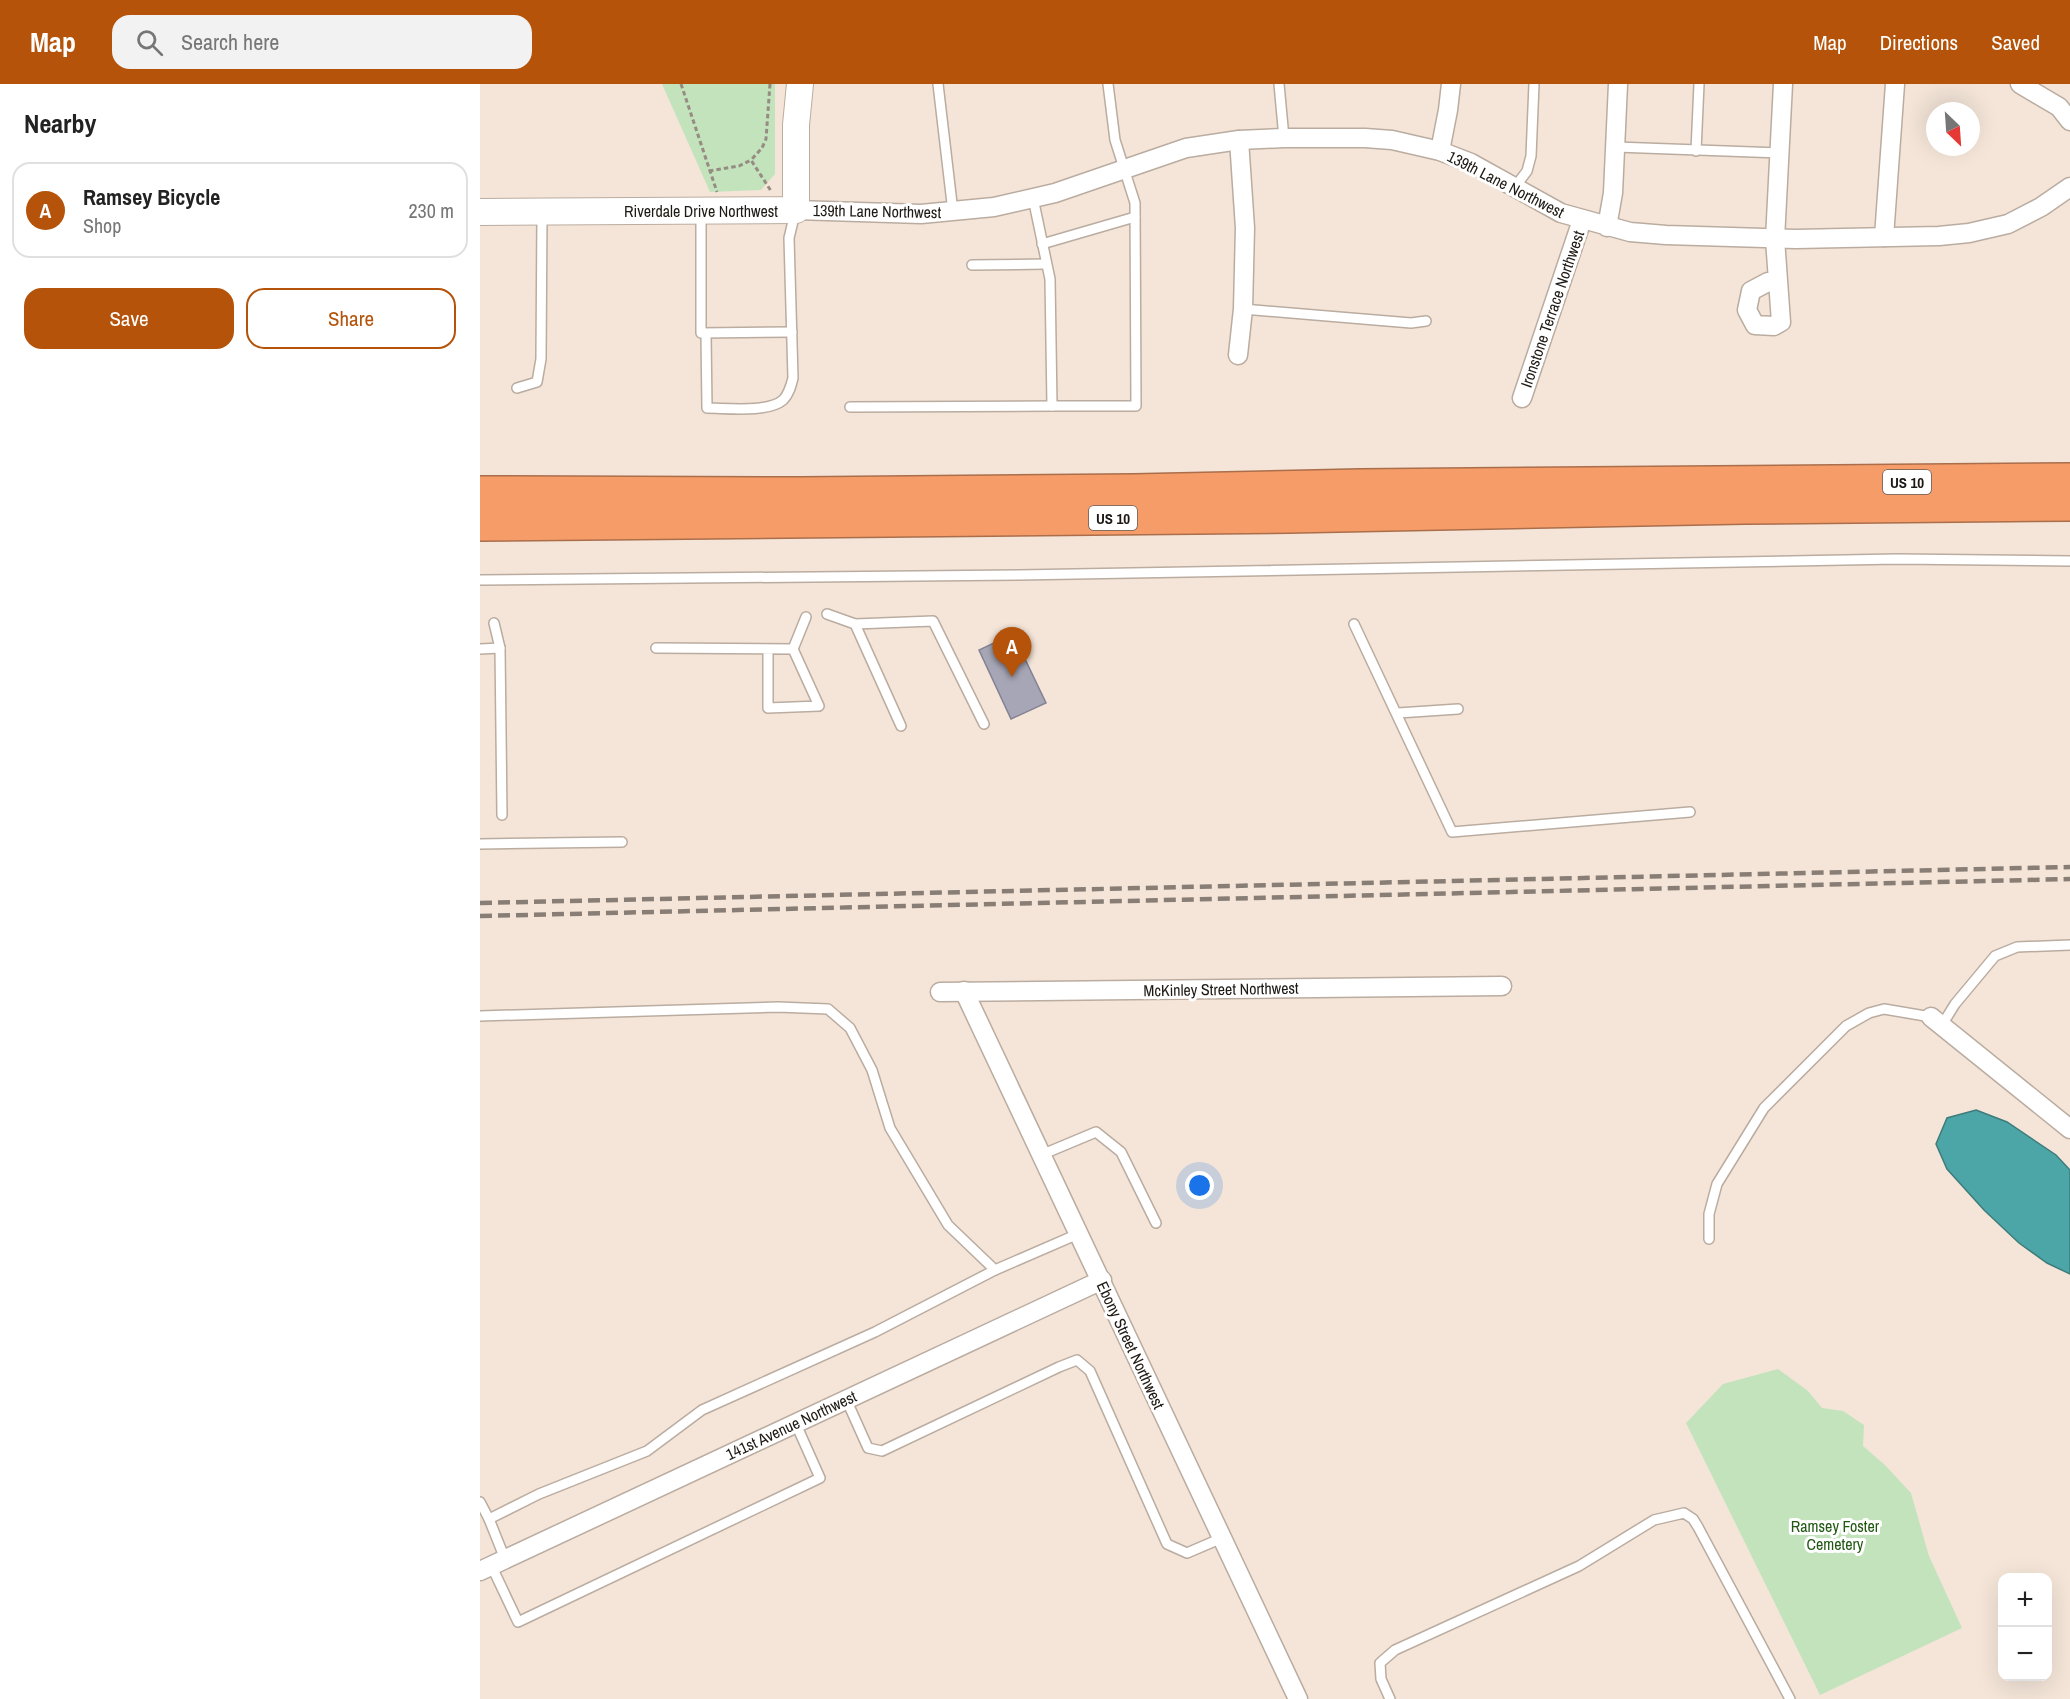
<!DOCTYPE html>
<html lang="en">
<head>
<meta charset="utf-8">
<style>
  :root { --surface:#fff; --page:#f2f2f2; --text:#222; --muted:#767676; --line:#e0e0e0; --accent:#b45309 }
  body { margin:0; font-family:"Archivo Narrow",sans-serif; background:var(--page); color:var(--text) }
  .controls { position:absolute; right:18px; bottom:18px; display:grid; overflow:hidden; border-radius:12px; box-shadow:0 6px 24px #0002 }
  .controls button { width:54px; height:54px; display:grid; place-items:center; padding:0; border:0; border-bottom:2px solid var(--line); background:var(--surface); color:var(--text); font:30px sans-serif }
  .compass { position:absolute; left:1446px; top:18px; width:54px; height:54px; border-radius:50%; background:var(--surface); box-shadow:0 6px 24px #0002; rotate:155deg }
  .you { position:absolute; left:720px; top:1102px; width:21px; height:21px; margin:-15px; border:4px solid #fff; border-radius:50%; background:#1a73e8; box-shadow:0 0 0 9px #1a73e833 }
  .badge { display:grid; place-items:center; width:39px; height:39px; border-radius:50%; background:var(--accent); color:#fff; font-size:20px; font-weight:700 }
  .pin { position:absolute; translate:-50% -50px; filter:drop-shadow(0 2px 3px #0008) }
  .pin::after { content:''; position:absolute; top:32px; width:21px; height:18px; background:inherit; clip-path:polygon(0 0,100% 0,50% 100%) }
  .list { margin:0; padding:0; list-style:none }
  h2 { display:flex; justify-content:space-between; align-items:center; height:78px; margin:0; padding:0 24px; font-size:26px }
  h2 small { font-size:20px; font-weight:400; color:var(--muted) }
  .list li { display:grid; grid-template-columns:39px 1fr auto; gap:18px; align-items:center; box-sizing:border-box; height:96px; margin:0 12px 12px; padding:0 12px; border:2px solid var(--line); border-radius:18px }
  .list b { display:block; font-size:22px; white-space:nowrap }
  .list p { margin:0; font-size:20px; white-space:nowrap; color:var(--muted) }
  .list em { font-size:20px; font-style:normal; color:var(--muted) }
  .actions { display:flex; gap:12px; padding:18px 24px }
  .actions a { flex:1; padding:14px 0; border:2px solid var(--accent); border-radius:18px; text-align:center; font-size:21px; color:var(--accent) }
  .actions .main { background:var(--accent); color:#fff }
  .icon { flex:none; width:33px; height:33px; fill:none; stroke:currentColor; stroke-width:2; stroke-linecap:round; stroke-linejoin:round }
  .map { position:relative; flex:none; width:1590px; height:1615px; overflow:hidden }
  header { display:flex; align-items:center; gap:36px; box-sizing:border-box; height:84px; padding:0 30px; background:var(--accent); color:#fff }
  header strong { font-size:28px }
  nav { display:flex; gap:33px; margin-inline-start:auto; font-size:21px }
  .search { width:420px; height:54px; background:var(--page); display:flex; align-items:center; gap:15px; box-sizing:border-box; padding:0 21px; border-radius:18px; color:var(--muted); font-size:22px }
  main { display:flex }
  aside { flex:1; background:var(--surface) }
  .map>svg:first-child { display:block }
</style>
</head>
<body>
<header>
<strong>Map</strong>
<div class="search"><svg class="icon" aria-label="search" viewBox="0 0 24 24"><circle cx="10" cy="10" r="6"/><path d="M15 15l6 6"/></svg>Search here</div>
<nav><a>Map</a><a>Directions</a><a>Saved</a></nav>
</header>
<main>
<aside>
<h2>Nearby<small></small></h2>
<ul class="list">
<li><span class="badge">A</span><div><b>Ramsey Bicycle</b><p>Shop</p></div><em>230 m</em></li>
</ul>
<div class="actions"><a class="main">Save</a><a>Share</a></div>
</aside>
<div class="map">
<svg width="1590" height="1615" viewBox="0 0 1590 1615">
  <rect width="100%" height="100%" fill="#f4e5d8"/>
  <g fill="#c3e3bc">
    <polygon points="182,0 295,0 295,90 281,106 230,108"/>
    <polygon points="1298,1285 1328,1307 1342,1324 1363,1327 1384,1341 1383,1362 1405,1381 1431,1409 1449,1472 1482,1544 1340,1611 1206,1339 1243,1300"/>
  </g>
  <polygon fill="#4ca6a7" stroke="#3e7c7b" stroke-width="1.5" points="1496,1026 1527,1038 1576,1071 1590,1086 1590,1190 1567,1179 1539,1159 1504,1126 1467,1085 1456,1060 1467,1034"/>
  <polygon fill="#a7a6b6" stroke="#838292" stroke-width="1.5" points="533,550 566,619 531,635 499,566"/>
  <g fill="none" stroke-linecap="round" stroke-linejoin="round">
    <g stroke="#baaca0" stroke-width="12">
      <g id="lane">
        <polyline points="458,0 473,128"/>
        <polyline points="799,0 804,54"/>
        <polyline points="1136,63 1301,69"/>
        <polyline points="1216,67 1219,0"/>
        <polyline points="1035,103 1047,87 1051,72 1054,0"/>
        <polyline points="553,114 570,195 572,322 656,322 655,119 635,56 628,0"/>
        <polyline points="221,130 221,249 312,248"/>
        <polyline points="562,160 655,133"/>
        <polyline points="492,181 566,180"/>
        <polyline points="763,225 931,239 946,237"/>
        <path d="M 226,250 L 227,324 C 246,324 288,329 303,316 C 309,310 311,302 313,294 L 309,154 L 315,129"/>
        <polyline points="37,304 57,298 61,275 62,130"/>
        <polyline points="370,323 572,322"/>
        <polyline points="0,496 539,491 1417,475 1590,477"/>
        <polyline points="347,530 375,540 453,537 504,640"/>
        <polyline points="14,539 20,564 22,731"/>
        <polyline points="375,540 421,642"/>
        <polyline points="874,540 972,748 1210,728"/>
        <polyline points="176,564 313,565 339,622 288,624 288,565"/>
        <polyline points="0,565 20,564"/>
        <polyline points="313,565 326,533"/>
        <polyline points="918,629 978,625"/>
        <polyline points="0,760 142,758"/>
        <polyline points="0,932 298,923 348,925 370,944 392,986 410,1044 468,1141 515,1186"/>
        <polyline points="1462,941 1475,920 1515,872 1537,863 1590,861"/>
        <polyline points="561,1071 616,1048 641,1068 676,1139"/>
        <polyline points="1229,1155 1229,1130 1237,1100 1284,1024 1366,942 1389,929 1404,925 1451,933"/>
        <polyline points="366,1315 388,1364 402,1367 579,1283 597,1276 610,1287 687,1460 707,1469 742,1454"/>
        <polyline points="0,1418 9,1435 25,1475"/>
        <polyline points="9,1435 59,1410 167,1367 222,1326 395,1248 515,1186 598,1150"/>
        <polyline points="11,1481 38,1538 340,1394 315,1338"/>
        <polyline points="910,1615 901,1595 900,1579 915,1566 1099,1482 1174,1436 1204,1429 1213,1435 1218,1443 1310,1615"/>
      </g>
    </g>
    <g stroke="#baaca0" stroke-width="21">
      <g id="street">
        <polyline points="1540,0 1579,23 1590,37"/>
        <polyline points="960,67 968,26 971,0"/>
        <polyline points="316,126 441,130 514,123 575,109 706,64 759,56 804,54 885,54 912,56 960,67 991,79 1081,129 1150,148 1186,151 1316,155 1459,152 1489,149 1528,140 1561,123 1590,103"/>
        <polyline points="1127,143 1133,109 1138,0"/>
        <polyline points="1404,153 1415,0"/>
        <polyline points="1298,198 1288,198 1271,207 1267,226 1275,241 1294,242 1301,238 1295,155 1303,0"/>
        <polyline points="758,271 763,225 765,144 759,56"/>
        <polyline points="1042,314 1102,136"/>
        <polyline points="484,907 818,1615"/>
        <polyline points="460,908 1022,902"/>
        <polyline points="1451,933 1590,1045"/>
        <polyline points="0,1487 622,1196"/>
      </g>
    </g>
    <g stroke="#baaca0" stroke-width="28">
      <polyline id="secondary" points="0,128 316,126 316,41 320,0"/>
    </g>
    <g stroke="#aa6e4b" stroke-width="36">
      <g id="highway">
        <polyline points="0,409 321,410 654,407 880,402 1590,396"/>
        <polyline points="0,440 809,432 1265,423 1590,420"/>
      </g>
    </g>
    <g stroke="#968c82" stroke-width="3" stroke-dasharray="4.5 3" stroke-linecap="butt">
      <polyline points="201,0 237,108"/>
      <polyline points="290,0 286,55 282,64 271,76 291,107"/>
      <polyline points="229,87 259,82 271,76"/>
    </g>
    <use href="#lane" stroke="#fff" stroke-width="9"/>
    <use href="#street" stroke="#fff" stroke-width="18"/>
    <use href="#secondary" stroke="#fff" stroke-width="26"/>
    <use href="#highway" stroke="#f69c69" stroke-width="33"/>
    <g stroke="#887e75" stroke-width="4.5" stroke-dasharray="12 6" stroke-linecap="butt">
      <polyline points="0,819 1590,783"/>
      <polyline points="0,832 1590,795"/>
    </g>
  </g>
  <g text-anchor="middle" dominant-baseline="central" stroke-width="6" stroke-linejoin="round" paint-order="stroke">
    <g fill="#fff" stroke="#625e5a" stroke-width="1.5">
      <rect x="1403" y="386" width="48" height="24" rx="4.5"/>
      <rect x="609" y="422" width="48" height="24" rx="4.5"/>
    </g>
    <g font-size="15" font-weight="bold" fill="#1e1914">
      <text x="1427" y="398">US 10</text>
      <text x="633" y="434">US 10</text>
    </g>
    <g font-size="16" fill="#1e1914" stroke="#fff">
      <text transform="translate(1026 100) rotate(27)">139th Lane Northwest</text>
      <text x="221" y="127">Riverdale Drive Northwest</text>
      <text transform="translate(397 127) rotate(1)">139th Lane Northwest</text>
      <text transform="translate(1072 225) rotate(-71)">Ironstone Terrace Northwest</text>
      <text transform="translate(741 905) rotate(-1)">McKinley Street Northwest</text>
      <text transform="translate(651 1261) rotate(65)">Ebony Street Northwest</text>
      <text transform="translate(311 1341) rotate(-25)">141st Avenue Northwest</text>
    </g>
    <g font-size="16" fill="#215812" stroke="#fff">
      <text x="1355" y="1442">Ramsey Foster<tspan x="1355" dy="18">Cemetery</tspan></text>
    </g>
  </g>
</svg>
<div class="controls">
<button>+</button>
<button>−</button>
</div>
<svg class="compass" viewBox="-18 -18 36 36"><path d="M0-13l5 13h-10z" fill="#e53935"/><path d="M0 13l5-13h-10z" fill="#767676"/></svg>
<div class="you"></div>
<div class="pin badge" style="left:532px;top:593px">A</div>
</div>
</main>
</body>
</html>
